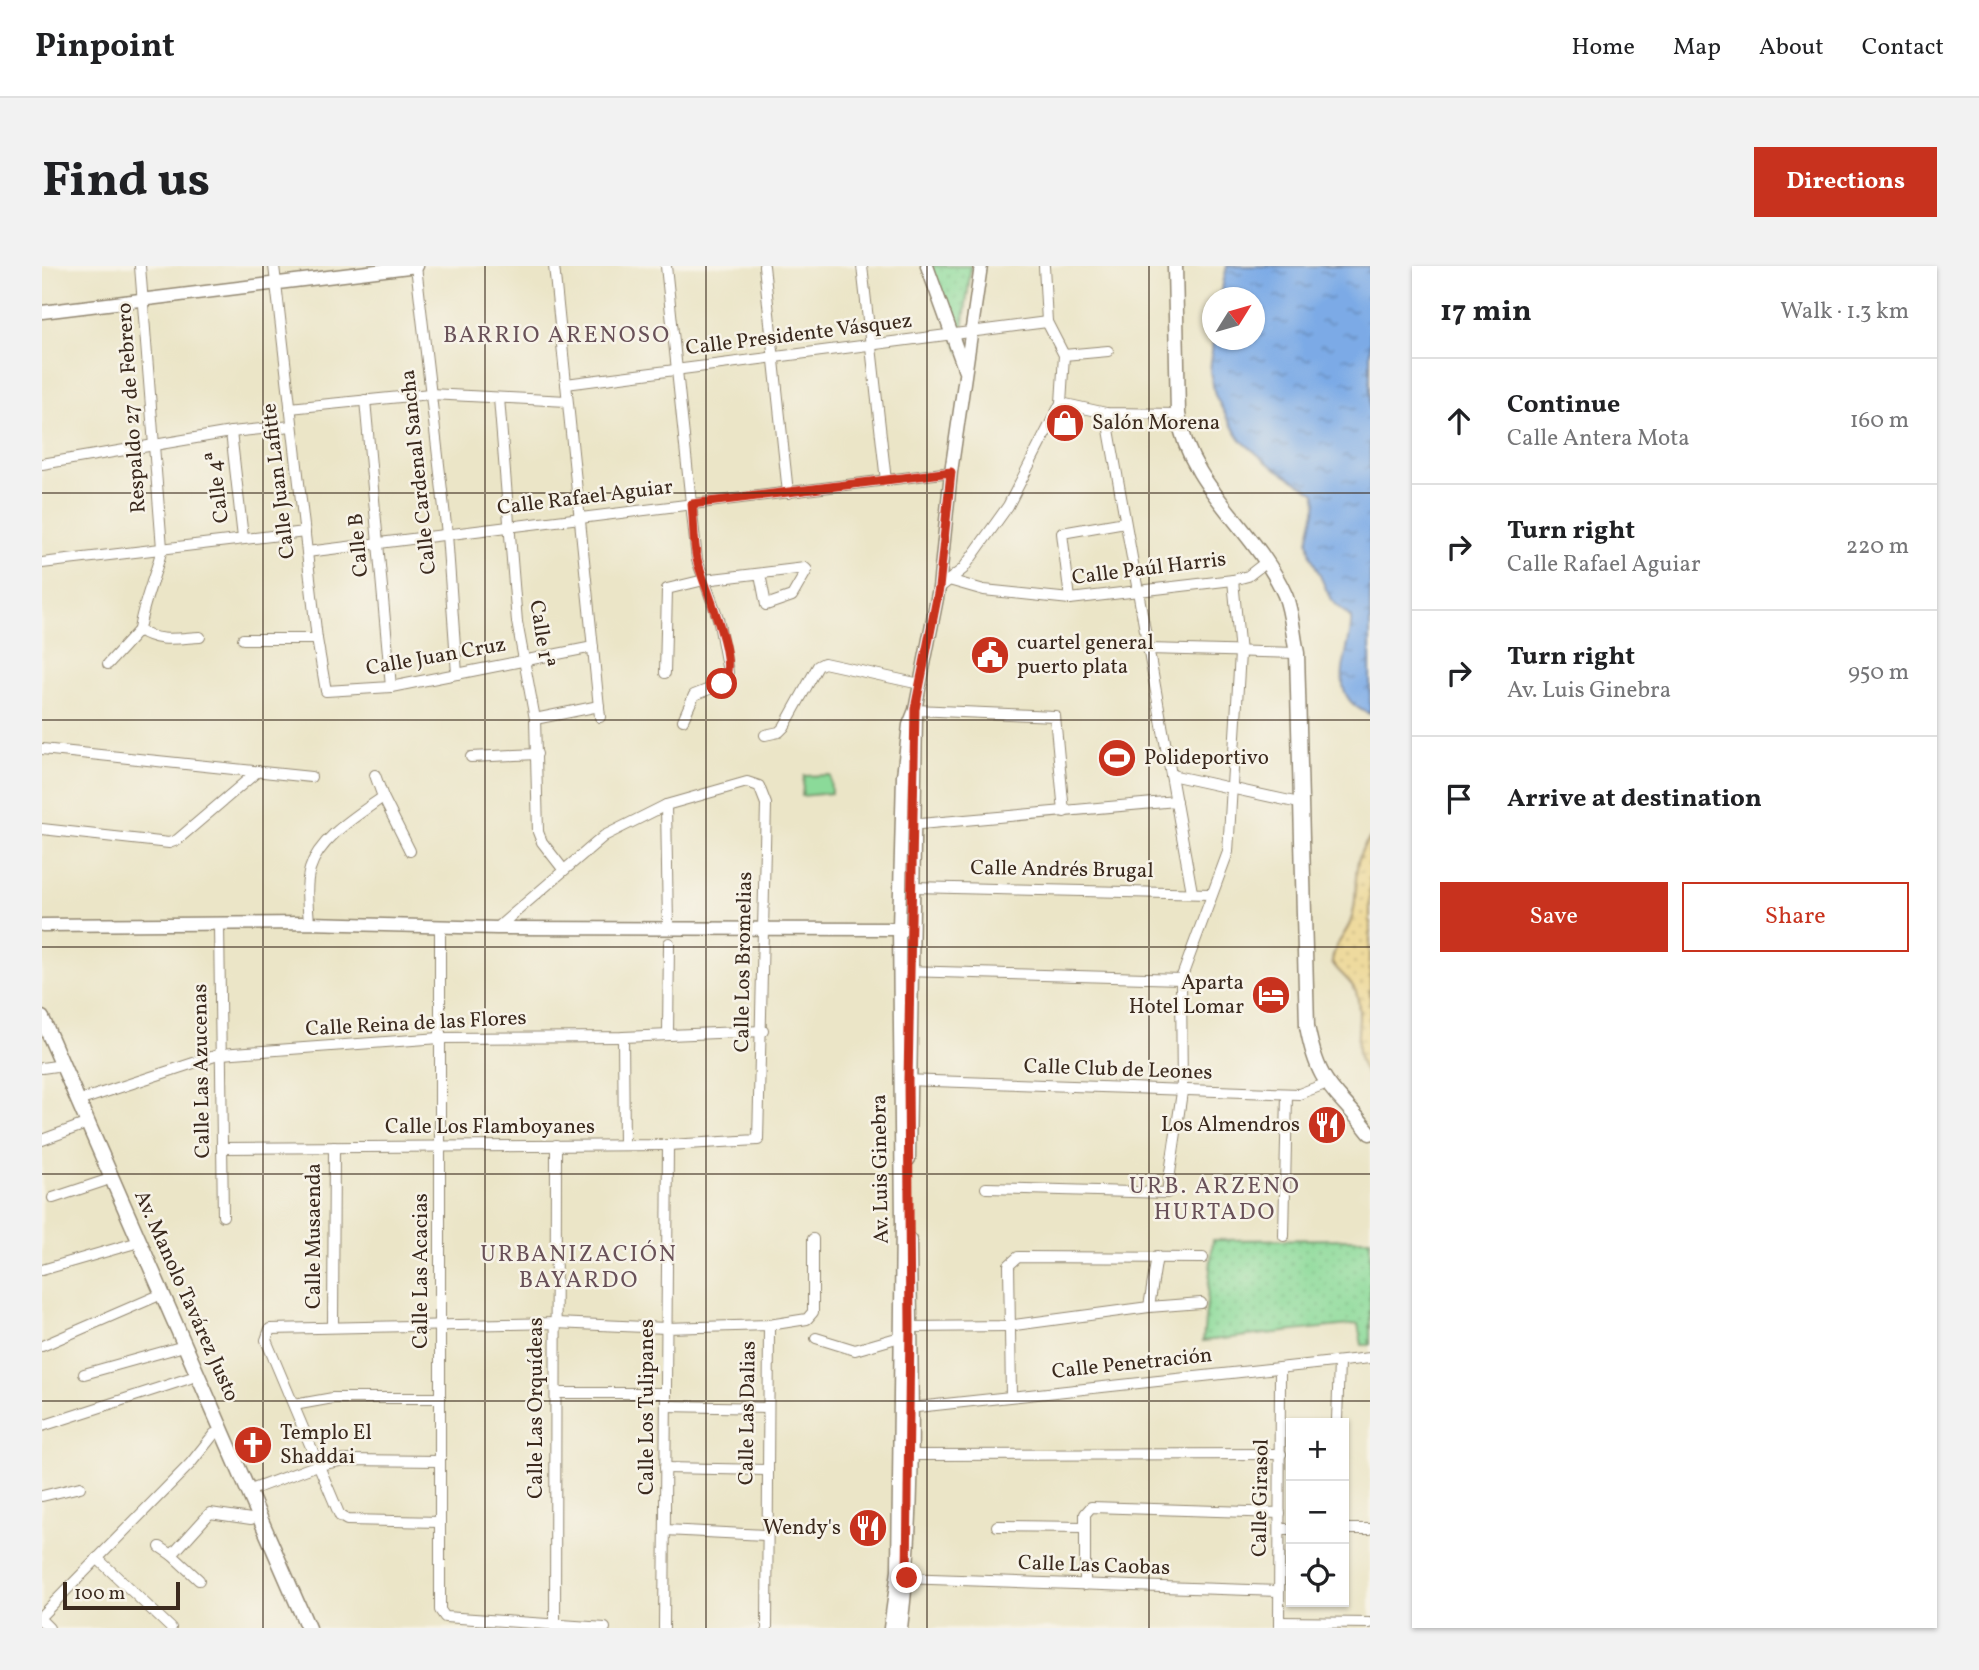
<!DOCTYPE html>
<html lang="en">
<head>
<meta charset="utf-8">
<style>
  :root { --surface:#fff; --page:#f2f2f2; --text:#202124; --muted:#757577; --line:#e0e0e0; --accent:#c8321e }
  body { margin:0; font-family:Vollkorn,serif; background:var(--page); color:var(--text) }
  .controls { position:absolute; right:21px; bottom:21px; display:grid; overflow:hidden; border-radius:0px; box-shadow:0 2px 5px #0004 }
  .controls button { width:63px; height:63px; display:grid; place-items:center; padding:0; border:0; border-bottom:2px solid var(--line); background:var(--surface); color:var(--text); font:35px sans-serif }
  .compass { position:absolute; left:1160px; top:21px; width:63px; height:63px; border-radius:50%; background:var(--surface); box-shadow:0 2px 5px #0004; rotate:53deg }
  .scale { position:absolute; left:21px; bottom:18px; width:117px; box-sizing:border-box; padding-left:7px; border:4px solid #3b2a1e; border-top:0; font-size:19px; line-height:24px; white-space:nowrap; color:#3b2a1e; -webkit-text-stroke:5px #f7f3e8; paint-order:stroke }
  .stop { position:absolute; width:21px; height:21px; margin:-16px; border:5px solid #c8321e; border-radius:50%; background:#fff }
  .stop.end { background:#c8321e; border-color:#fff; box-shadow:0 2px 7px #0008 }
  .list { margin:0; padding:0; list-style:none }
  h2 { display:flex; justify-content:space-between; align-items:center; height:91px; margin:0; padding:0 28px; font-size:30px }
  h2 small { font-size:23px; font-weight:400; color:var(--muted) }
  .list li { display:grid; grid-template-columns:46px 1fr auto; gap:21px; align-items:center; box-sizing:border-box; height:126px; padding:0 28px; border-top:2px solid var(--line) }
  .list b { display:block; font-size:26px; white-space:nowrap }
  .list p { margin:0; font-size:23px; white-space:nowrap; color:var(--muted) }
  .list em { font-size:23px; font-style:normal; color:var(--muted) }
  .actions { display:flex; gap:14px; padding:21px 28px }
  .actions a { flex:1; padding:16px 0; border:2px solid var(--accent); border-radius:0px; text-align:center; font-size:24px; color:var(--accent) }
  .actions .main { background:var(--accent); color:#fff }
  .icon { flex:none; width:38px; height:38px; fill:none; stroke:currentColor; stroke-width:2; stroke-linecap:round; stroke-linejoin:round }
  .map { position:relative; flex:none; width:1328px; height:1362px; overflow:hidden; border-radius:0px }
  header { display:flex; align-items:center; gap:42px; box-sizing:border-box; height:98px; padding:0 35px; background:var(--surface); border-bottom:2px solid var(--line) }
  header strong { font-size:33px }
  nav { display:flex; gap:38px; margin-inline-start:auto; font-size:24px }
  .intro { display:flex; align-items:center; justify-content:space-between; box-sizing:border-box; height:168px; padding:0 42px }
  h1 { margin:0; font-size:49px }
  .button { padding:18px 32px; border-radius:0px; background:var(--accent); color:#fff; font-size:24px; font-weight:700 }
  main { display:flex; gap:42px; padding:0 42px }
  aside { flex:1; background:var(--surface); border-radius:0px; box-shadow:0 2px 5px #0004 }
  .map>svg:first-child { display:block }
</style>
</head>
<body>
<header>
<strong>Pinpoint</strong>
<nav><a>Home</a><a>Map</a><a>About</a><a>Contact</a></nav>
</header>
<div class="intro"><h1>Find us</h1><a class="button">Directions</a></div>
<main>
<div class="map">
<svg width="1328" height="1362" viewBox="0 0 1328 1362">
  <defs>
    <pattern id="grass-dots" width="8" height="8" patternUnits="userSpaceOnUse" patternTransform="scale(1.75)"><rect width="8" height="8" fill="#8bda99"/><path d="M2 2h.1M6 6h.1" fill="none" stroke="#79bb83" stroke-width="1.8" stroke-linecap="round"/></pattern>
    <pattern id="sand-dots" width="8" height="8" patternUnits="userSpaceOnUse" patternTransform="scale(1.75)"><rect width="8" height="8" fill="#eeda9e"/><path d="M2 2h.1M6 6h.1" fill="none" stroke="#cdbb88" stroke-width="1.8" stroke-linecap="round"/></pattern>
    <pattern id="water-ripples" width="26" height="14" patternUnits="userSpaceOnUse" patternTransform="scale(1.75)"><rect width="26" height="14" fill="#7caae6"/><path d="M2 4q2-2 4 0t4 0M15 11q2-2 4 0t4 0" fill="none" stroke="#678bba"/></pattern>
  </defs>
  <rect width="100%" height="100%" fill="#f7f3e8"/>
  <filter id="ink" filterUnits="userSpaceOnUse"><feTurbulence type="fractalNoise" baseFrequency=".0143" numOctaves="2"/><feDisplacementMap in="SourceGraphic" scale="14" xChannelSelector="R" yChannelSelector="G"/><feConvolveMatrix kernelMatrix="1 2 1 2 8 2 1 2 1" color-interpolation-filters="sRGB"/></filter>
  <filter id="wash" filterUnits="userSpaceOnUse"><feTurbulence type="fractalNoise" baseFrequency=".00686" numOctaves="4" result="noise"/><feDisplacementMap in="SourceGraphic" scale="28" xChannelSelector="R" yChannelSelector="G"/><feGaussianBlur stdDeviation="1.57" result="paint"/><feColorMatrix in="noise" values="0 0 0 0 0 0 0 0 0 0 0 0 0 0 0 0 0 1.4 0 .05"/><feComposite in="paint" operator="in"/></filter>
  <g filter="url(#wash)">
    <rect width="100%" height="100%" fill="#ebe5c7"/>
    <g fill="url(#grass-dots)" stroke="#63825c" stroke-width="2">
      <polygon points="886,0 929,0 918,87"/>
      <polygon points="1328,973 1328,1079 1320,1079 1316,1058 1161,1075 1171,974"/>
    </g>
    <path fill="url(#sand-dots)" stroke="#94825e" stroke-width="2" d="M 1328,572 L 1328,812 C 1304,788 1324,754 1314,726 C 1310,715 1296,707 1290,696 C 1291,680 1302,671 1308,657 C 1320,629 1305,597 1328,572 Z"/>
    <polygon fill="#8bda99" stroke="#63825c" stroke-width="2" points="788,509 789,527 760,530 762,510"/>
    <path fill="url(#water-ripples)" stroke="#5c6a82" stroke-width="2" d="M 1185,0 L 1328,0 L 1328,448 C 1278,429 1312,383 1309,352 L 1289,334 L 1269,290 L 1266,275 L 1275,236 L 1273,227 L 1227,198 L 1200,175 L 1185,152 L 1173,129 L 1168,106 L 1171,74 L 1212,74 L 1212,32 L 1178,31 Z"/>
  </g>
  <g filter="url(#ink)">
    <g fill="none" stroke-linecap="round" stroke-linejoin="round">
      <g stroke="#938872" stroke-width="12">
        <g id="minor">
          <path d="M 98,0 L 120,282 C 114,309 101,336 97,364 C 115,377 137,372 158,371"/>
          <polyline points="232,0 275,373 284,425 349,421 551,381"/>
          <polyline points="374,0 405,268 415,408"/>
          <polyline points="512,0 558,451"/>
          <polyline points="624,0 655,294 676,352 686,406 680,418 652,429 641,454"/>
          <polyline points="722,0 746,227"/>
          <polyline points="820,0 844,215"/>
          <polyline points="1022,89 1066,85"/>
          <polyline points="524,118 1005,56"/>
          <polyline points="457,132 475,356 493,453 496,566 500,576 521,603"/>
          <polyline points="323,134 349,421"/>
          <polyline points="1019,137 1064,147 1136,148"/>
          <polyline points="248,142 388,128 525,135"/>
          <polyline points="1064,147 1150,626"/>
          <polyline points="189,166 201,272"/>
          <polyline points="0,198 189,166 250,160"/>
          <polyline points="265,286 909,206"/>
          <polyline points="0,297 263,266"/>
          <polyline points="907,314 942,324 1028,333 1191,314 1206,310 1224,296"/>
          <polyline points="897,322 921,303 966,240 1019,137 1022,89 1005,56 1002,0"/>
          <polyline points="1028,333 1020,267 1083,256"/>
          <polyline points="201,373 275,373"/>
          <polyline points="1106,383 1255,387"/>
          <polyline points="66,398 97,364"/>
          <polyline points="623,407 625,323 662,314 763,302 765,304 750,330 724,339 718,308"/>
          <polyline points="873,444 1013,450 1022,546"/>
          <polyline points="493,453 557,440"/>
          <polyline points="723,469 737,466 742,461 776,400 782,397 878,418"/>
          <polyline points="0,483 269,511"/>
          <polyline points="429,491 495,488"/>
          <polyline points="333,509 341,531 368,585"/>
          <polyline points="1129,509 1257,537"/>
          <polyline points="624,539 626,661"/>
          <polyline points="867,559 1134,535"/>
          <polyline points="0,563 127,577 135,574 216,505"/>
          <polyline points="871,621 1168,628"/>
          <path d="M 267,657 C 266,640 263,620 268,603 C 277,572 316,549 341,531"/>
          <polyline points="177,660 181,950"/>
          <polyline points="398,661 398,1344 403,1351 563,1362"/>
          <polyline points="863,705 1139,713"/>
          <polyline points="626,767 627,677"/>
          <polyline points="581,771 582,879"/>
          <polyline points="0,802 14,800"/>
          <polyline points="863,814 1257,828 1283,818"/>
          <polyline points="36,835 179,788 398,772 581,771 721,765"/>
          <polyline points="0,874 38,860"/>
          <polyline points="180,882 626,879 716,874 724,538 717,520 705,516 624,539 562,570 455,662"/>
          <polyline points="944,922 1125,927 1140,826 1139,713 1186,586 1198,387 1191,314"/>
          <polyline points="11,932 62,915"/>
          <polyline points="1242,970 1245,828"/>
          <polyline points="0,1004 90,978"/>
          <polyline points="1107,1041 1115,990"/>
          <polyline points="291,1060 292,881"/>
          <polyline points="868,1061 965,1060 1107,1041 1159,1037"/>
          <polyline points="774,1072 813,1084 858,1071"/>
          <polyline points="0,1080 113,1031"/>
          <polyline points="42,1108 135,1082"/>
          <polyline points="514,1127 624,1127"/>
          <polyline points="969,1130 967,999 976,991 1161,992"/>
          <polyline points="252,1139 291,1132 398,1132"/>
          <polyline points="624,1140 726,1142"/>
          <polyline points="866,1142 1328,1092"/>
          <polyline points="1295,1154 1297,1096"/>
          <polyline points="0,1160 148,1112"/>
          <polyline points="868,1189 1239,1188"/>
          <polyline points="623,1202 725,1204"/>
          <polyline points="206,1225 276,1199 303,1194 398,1195"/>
          <polyline points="0,1230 38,1221"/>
          <polyline points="398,1256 305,1254 298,1250 224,1074 228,1063 514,1057 624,1062 727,1059 765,1053 771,1046 771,973"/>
          <polyline points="955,1260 1043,1261"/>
          <polyline points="1238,1263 1249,1263"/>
          <polyline points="1302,1263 1328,1263"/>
          <polyline points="623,1264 723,1269"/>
          <polyline points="118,1281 130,1289"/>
          <polyline points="55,1292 129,1362"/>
          <polyline points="860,1312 1237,1325"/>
          <polyline points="157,1314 130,1289 168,1247 209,1253"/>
          <polyline points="1043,1319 1043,1248 1049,1241 1238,1247"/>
          <polyline points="0,1349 148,1198 172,1168"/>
          <polyline points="0,1355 7,1362"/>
          <polyline points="1237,1356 1328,1357"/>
          <polyline points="513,1362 514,879"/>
          <polyline points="622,1362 626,879"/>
          <polyline points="725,1362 727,1059"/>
          <polyline points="1237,1362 1238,1103"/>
        </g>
      </g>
      <g stroke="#938872" stroke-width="15">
        <g id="tertiary">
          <polyline points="885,0 923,105"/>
          <polyline points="0,46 375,0"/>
          <polyline points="0,659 267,657 455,662 864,663"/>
          <polyline points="867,893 874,450"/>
          <polyline points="848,1362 856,1305 860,955 857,662 861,510 867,459 873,444 897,322 909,206 939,0"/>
          <path d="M 859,1362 C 875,1234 869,1103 868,974"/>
        </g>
      </g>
      <g stroke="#938872" stroke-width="17">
        <path id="secondary" d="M 1133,0 L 1136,148 C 1147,222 1214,263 1243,329 C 1250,346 1251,369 1255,387 L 1265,760 C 1277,823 1292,821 1328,867"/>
      </g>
      <g stroke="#938872" stroke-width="17">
        <polyline id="primary" points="0,752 266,1362"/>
      </g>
      <use href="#minor" stroke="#fff" stroke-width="10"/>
      <use href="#tertiary" stroke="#fff" stroke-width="12"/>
      <use href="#secondary" stroke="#fff" stroke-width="14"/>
      <use href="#primary" stroke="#fff" stroke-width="14"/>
    </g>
  </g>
  <g fill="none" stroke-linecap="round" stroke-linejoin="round" filter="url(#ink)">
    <path stroke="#c8321e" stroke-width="9" d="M 680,418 C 700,398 660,318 655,293 C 651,275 652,256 650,238 L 909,206 L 897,322 L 873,443 L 866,814 L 868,1061 L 865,1312"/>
  </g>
  <path fill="none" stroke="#3b2a1e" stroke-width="2" stroke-opacity="0.55" d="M 221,0 L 221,1362M 443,0 L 443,1362M 664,0 L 664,1362M 885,0 L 885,1362M 1107,0 L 1107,1362M 0,227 L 1328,227M 0,454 L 1328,454M 0,681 L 1328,681M 0,908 L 1328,908M 0,1135 L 1328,1135"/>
  <defs>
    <g id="shop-disc" transform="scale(2.0125)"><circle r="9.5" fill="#c8321e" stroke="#f7f3e8"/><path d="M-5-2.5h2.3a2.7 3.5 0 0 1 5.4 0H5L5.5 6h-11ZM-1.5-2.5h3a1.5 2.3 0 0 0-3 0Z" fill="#fff"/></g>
    <g id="civic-disc" transform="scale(2.0125)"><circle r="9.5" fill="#c8321e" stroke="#f7f3e8"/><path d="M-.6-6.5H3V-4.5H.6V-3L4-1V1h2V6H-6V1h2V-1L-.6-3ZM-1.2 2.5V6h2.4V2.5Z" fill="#fff"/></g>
    <g id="stadium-disc" transform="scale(2.0125)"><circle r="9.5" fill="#c8321e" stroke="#f7f3e8"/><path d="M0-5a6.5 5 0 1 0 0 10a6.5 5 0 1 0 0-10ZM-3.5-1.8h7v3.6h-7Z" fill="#fff"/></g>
    <g id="hotel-disc" transform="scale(2.0125)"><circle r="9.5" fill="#c8321e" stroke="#f7f3e8"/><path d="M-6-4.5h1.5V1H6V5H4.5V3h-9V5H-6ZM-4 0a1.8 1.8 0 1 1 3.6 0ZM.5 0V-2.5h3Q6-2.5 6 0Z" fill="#fff"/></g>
    <g id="restaurant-disc" transform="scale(2.0125)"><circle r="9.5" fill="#c8321e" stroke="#f7f3e8"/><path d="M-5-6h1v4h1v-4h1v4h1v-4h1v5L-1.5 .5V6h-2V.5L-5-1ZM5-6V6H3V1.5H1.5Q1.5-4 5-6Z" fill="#fff"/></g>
    <g id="church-disc" transform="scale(2.0125)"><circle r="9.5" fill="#c8321e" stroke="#f7f3e8"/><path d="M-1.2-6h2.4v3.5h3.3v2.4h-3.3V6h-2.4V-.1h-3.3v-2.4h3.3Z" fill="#fff"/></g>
  </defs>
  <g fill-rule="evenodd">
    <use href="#shop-disc" x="1023" y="157"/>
    <use href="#civic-disc" x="948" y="389"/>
    <use href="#stadium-disc" x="1075" y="492"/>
    <use href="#hotel-disc" x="1229" y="729"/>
    <use href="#restaurant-disc" x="1285" y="859"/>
    <use href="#church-disc" x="211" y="1179"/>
    <use href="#restaurant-disc" x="826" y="1262"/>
  </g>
  <g text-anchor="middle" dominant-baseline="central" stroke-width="5" stroke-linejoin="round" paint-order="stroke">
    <g font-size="21" fill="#3b2a1e" stroke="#f7f3e8">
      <text transform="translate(757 69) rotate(-7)">Calle Presidente Vásquez</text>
      <text transform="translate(90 142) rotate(-94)">Respaldo 27 de Febrero</text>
      <text transform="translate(377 206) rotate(-96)">Calle Cardenal Sancha</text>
      <text transform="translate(237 215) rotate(-97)">Calle Juan Lafitte</text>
      <text transform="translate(176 221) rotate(-97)">Calle 4ª</text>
      <text transform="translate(543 232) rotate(-7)">Calle Rafael Aguiar</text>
      <text transform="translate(317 279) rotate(-95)">Calle B</text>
      <text transform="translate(1107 303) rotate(-7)">Calle Paúl Harris</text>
      <text transform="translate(499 368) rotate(81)">Calle 1ª</text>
      <text transform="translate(394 391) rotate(-10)">Calle Juan Cruz</text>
      <text transform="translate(1020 604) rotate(1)">Calle Andrés Brugal</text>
      <text transform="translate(702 696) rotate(-89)">Calle Los Bromelias</text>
      <text transform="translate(374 758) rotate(-3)">Calle Reina de las Flores</text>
      <text transform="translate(1076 804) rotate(2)">Calle Club de Leones</text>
      <text transform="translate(160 805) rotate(-91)">Calle Las Azucenas</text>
      <text x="448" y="861">Calle Los Flamboyanes</text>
      <text transform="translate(839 903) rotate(-91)">Av. Luis Ginebra</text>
      <text transform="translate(272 970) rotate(-90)">Calle Musaenda</text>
      <text transform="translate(379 1005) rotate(-90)">Calle Las Acacias</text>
      <text transform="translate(144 1030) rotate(66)">Av. Manolo Tavárez Justo</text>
      <text transform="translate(1090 1098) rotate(-6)">Calle Penetración</text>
      <text transform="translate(605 1141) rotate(-90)">Calle Los Tulipanes</text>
      <text transform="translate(494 1142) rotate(-90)">Calle Las Orquídeas</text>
      <text transform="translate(706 1147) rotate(-89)">Calle Las Dalias</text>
      <text transform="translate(1219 1232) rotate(-89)">Calle Girasol</text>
      <text transform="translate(1052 1300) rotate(2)">Calle Las Caobas</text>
    </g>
    <g font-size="21" fill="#3b2a1e" stroke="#f7f3e8" text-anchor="start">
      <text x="1050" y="157">Salón Morena</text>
      <text x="975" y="377">cuartel general<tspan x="975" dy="24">puerto plata</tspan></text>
      <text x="1102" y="492">Polideportivo</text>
      <text x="1202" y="717" text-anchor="end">Aparta<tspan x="1202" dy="24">Hotel Lomar</tspan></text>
      <text x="1258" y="859" text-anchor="end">Los Almendros</text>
      <text x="238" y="1167">Templo El<tspan x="238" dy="24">Shaddai</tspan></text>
      <text x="799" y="1262" text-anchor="end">Wendy's</text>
    </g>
    <g font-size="23" letter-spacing="2" fill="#695158" stroke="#f7f3e8">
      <text x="515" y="70">BARRIO ARENOSO</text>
      <text x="1173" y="921">URB. ARZENO<tspan x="1173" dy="26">HURTADO</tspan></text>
      <text x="537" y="989">URBANIZACIÓN<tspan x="537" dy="26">BAYARDO</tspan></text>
    </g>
  </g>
</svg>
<div class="controls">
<button>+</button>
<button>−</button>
<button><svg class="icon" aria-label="locate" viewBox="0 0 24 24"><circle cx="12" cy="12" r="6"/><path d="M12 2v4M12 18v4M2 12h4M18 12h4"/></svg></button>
</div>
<svg class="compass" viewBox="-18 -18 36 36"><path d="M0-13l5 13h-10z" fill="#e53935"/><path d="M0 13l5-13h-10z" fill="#757577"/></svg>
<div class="scale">100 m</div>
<div class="stop" style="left:680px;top:418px"></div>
<div class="stop end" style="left:865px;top:1312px"></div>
</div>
<aside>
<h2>17 min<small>Walk · 1.3 km</small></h2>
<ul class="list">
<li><svg class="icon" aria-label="ahead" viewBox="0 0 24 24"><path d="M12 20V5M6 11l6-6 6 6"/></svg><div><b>Continue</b><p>Calle Antera Mota</p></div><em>160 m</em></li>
<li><svg class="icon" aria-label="right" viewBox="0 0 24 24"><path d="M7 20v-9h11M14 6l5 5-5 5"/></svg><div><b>Turn right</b><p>Calle Rafael Aguiar</p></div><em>220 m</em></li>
<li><svg class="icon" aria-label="right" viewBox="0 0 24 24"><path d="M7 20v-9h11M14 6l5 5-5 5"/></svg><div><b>Turn right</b><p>Av. Luis Ginebra</p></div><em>950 m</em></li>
<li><svg class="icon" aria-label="arrive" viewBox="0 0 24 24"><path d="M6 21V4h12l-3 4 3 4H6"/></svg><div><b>Arrive at destination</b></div></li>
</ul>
<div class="actions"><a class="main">Save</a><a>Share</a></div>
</aside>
</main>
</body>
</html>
